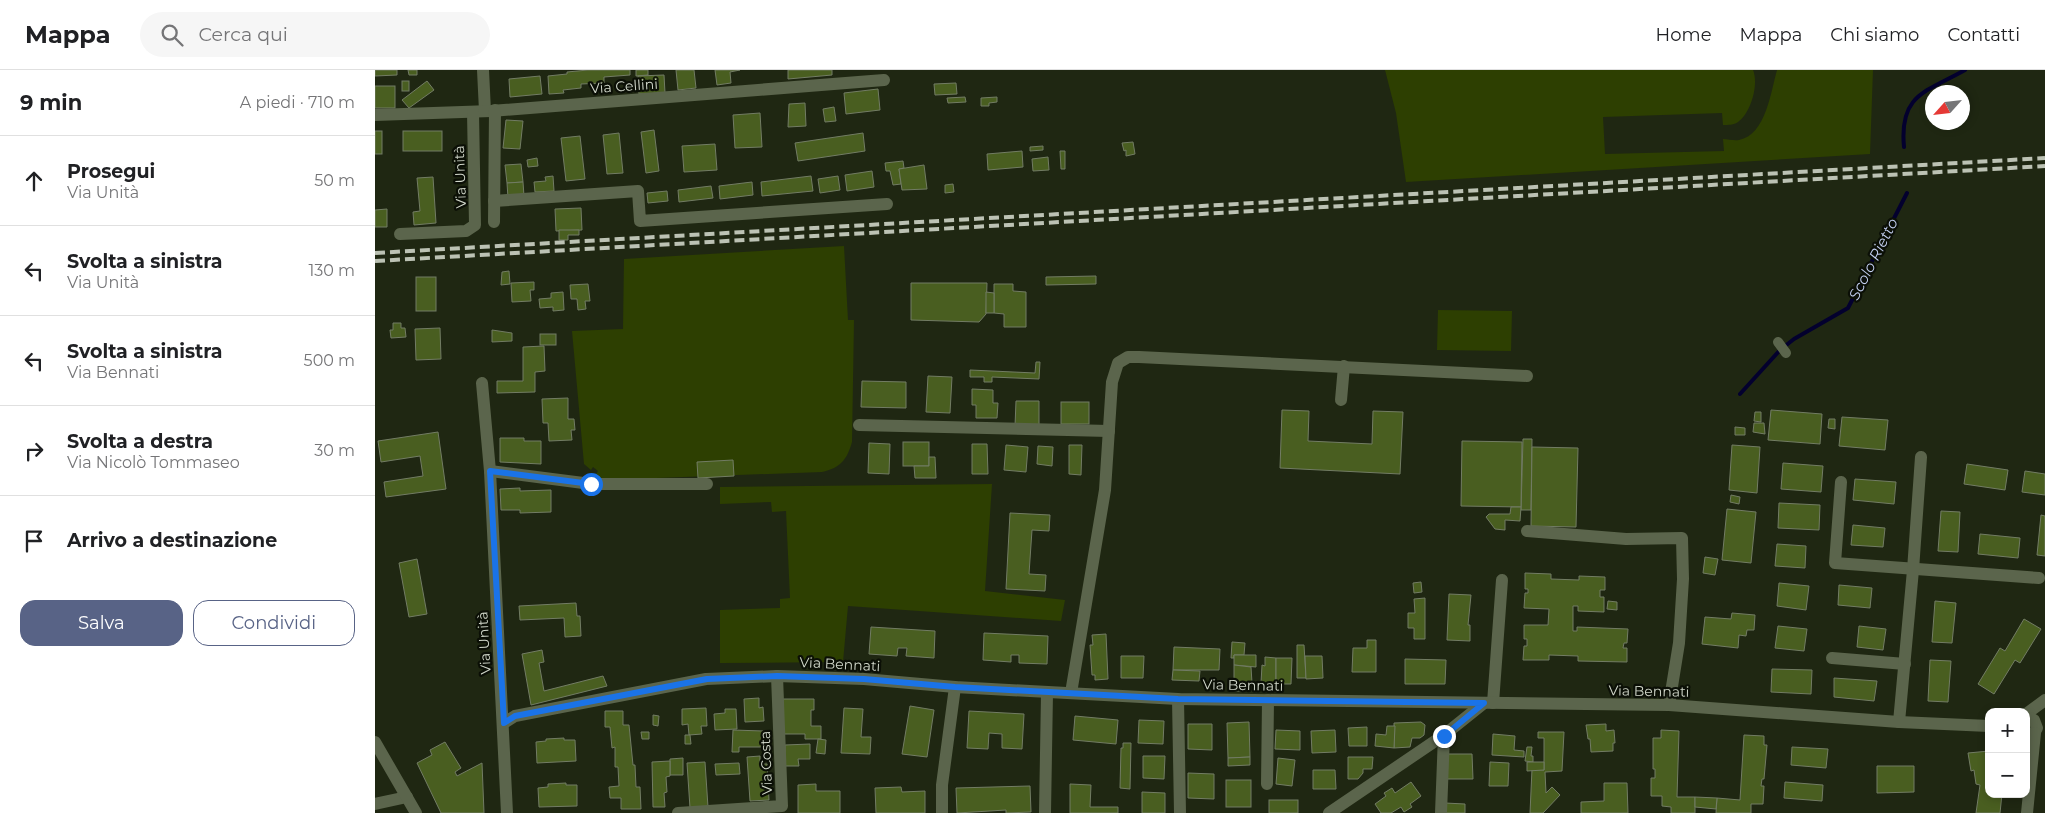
<!DOCTYPE html>
<html lang="it">
<head>
<meta charset="utf-8">
<style>
  :root { --surface:#fff; --page:#f6f6f6; --text:#202124; --muted:#757577; --line:#e0e0e0; --accent:#586386 }
  body { margin:0; font-family:Montserrat,sans-serif; background:var(--page); color:var(--text) }
  .controls { position:absolute; right:15px; bottom:15px; display:grid; overflow:hidden; border-radius:10px; box-shadow:0 2px 8px #0003 }
  .controls button { width:45px; height:45px; display:grid; place-items:center; padding:0; border:0; border-bottom:1px solid var(--line); background:var(--surface); color:var(--text); font:25px sans-serif }
  .compass { position:absolute; left:1550px; top:15px; width:45px; height:45px; border-radius:50%; background:var(--surface); box-shadow:0 2px 8px #0003; rotate:243deg }
  .stop { position:absolute; width:15px; height:15px; margin:-11px; border:4px solid #1a73e8; border-radius:50%; background:#fff }
  .stop.end { background:#1a73e8; border-color:#fff; box-shadow:0 1px 5px #0008 }
  .list { margin:0; padding:0; list-style:none }
  h2 { display:flex; justify-content:space-between; align-items:center; height:65px; margin:0; padding:0 20px; font-size:21px }
  h2 small { font-size:16px; font-weight:400; color:var(--muted) }
  .list li { display:grid; grid-template-columns:32px 1fr auto; gap:15px; align-items:center; box-sizing:border-box; height:90px; padding:0 20px; border-top:1px solid var(--line) }
  .list b { display:block; font-size:19px; white-space:nowrap }
  .list p { margin:0; font-size:16px; white-space:nowrap; color:var(--muted) }
  .list em { font-size:16px; font-style:normal; color:var(--muted) }
  .actions { display:flex; gap:10px; padding:15px 20px }
  .actions a { flex:1; padding:11px 0; border:1px solid var(--accent); border-radius:15px; text-align:center; font-size:18px; color:var(--accent) }
  .actions .main { background:var(--accent); color:#fff }
  .icon { flex:none; width:28px; height:28px; fill:none; stroke:currentColor; stroke-width:2; stroke-linecap:round; stroke-linejoin:round }
  .map { position:relative; flex:none; width:1670px; height:743px; overflow:hidden }
  header { display:flex; align-items:center; gap:30px; box-sizing:border-box; height:70px; padding:0 25px; background:var(--surface); border-bottom:1px solid var(--line) }
  header strong { font-size:24px }
  nav { display:flex; gap:28px; margin-inline-start:auto; font-size:18px }
  .search { width:350px; height:45px; background:var(--page); display:flex; align-items:center; gap:12px; box-sizing:border-box; padding:0 18px; border-radius:28px; color:var(--muted); font-size:19px }
  main { display:flex }
  aside { flex:1; background:var(--surface) }
  .map>svg:first-child { display:block }
</style>
</head>
<body>
<header>
<strong>Mappa</strong>
<div class="search"><svg class="icon" aria-label="search" viewBox="0 0 24 24"><circle cx="10" cy="10" r="6"/><path d="M15 15l6 6"/></svg>Cerca qui</div>
<nav><a>Home</a><a>Mappa</a><a>Chi siamo</a><a>Contatti</a></nav>
</header>
<main>
<aside>
<h2>9 min<small>A piedi · 710 m</small></h2>
<ul class="list">
<li><svg class="icon" aria-label="ahead" viewBox="0 0 24 24"><path d="M12 20V5M6 11l6-6 6 6"/></svg><div><b>Prosegui</b><p>Via Unità</p></div><em>50 m</em></li>
<li><svg class="icon" aria-label="left" viewBox="0 0 24 24"><path d="M17 20v-9H6M10 6l-5 5 5 5"/></svg><div><b>Svolta a sinistra</b><p>Via Unità</p></div><em>130 m</em></li>
<li><svg class="icon" aria-label="left" viewBox="0 0 24 24"><path d="M17 20v-9H6M10 6l-5 5 5 5"/></svg><div><b>Svolta a sinistra</b><p>Via Bennati</p></div><em>500 m</em></li>
<li><svg class="icon" aria-label="right" viewBox="0 0 24 24"><path d="M7 20v-9h11M14 6l5 5-5 5"/></svg><div><b>Svolta a destra</b><p>Via Nicolò Tommaseo</p></div><em>30 m</em></li>
<li><svg class="icon" aria-label="arrive" viewBox="0 0 24 24"><path d="M6 21V4h12l-3 4 3 4H6"/></svg><div><b>Arrivo a destinazione</b></div></li>
</ul>
<div class="actions"><a class="main">Salva</a><a>Condividi</a></div>
</aside>
<div class="map">
<svg width="1670" height="743" viewBox="0 0 1670 743">
  <rect width="100%" height="100%" fill="#1f2712"/>
  <g fill="#2d3f01">
    <path d="M 1010,0 L 1378,0 C 1384,14 1376,43 1363,52 C 1359,55 1353,55 1348,55 L 1347,43 L 1228,47 L 1230,84 L 1349,81 L 1348,69 C 1353,69 1359,71 1364,70 C 1391,65 1396,21 1402,0 L 1498,0 L 1495,84 L 1031,112 L 1021,43 Z"/>
    <path d="M 469,176 L 473,250 L 479,250 L 477,372 C 472,390 465,398 447,402 L 228,410 L 221,404 L 223,401 L 218,397 L 216,400 L 209,394 L 197,261 L 248,259 L 249,189 Z"/>
    <polygon points="1063,240 1137,241 1136,281 1062,280"/>
    <polygon points="617,414 610,521 690,530 686,551 473,536 468,592 345,593 345,540 405,538 405,529 415,528 411,441 397,442 396,432 345,434 345,417"/>
  </g>
  <g fill="none" stroke-linecap="round" stroke-linejoin="round">
    <g stroke="#03002e" stroke-width="4">
      <path d="M 1529,77 C 1524,24 1551,22 1590,0"/>
      <polyline points="1365,324 1405,280 1419,269 1473,238 1532,123"/>
    </g>
  </g>
  <g fill="#495e20" stroke="#727c64">
    <polygon points="0,0 22,0 22,5 0,6"/>
    <polygon points="33,0 42,0 42,5 34,5"/>
    <polygon points="213,0 255,0 255,5 229,7 229,13 206,14 206,18 188,20 189,23 174,24 173,6 192,4 192,2"/>
    <polygon points="261,0 273,0 273,5 261,6"/>
    <polygon points="301,0 319,0 321,18 303,20"/>
    <polygon points="340,0 365,0 355,2 356,13 342,15"/>
    <polygon points="413,0 457,0 457,5 413,9"/>
    <polygon points="289,5 290,23 264,24 263,6"/>
    <polygon points="165,6 167,24 135,27 134,9"/>
    <rect x="27" y="11" width="7" height="10"/>
    <polygon points="52,11 59,20 34,38 27,30"/>
    <polygon points="581,13 582,24 560,25 559,14"/>
    <rect x="0" y="16" width="20" height="22"/>
    <polygon points="503,19 505,40 471,44 469,23"/>
    <polygon points="590,27 591,32 573,33 572,28"/>
    <polygon points="622,27 622,32 614,33 614,36 606,36 606,28"/>
    <polygon points="430,33 431,56 413,57 414,34"/>
    <polygon points="459,37 461,51 450,52 448,39"/>
    <polygon points="385,43 387,77 360,78 358,45"/>
    <polygon points="131,50 148,51 145,79 128,78"/>
    <polygon points="279,60 284,101 271,103 266,62"/>
    <rect x="0" y="61" width="7" height="23"/>
    <rect x="28" y="61" width="39" height="20"/>
    <polygon points="244,63 248,103 232,104 228,65"/>
    <polygon points="488,63 490,81 423,91 420,73"/>
    <polygon points="205,66 210,109 191,111 186,68"/>
    <polygon points="758,72 760,84 751,86 751,80 749,81 747,73"/>
    <polygon points="340,74 342,100 309,102 307,76"/>
    <polygon points="668,76 668,80 655,81 655,77"/>
    <polygon points="647,81 648,97 613,100 612,84"/>
    <polygon points="685,81 690,81 690,99 686,99"/>
    <polygon points="673,87 674,100 658,101 657,89"/>
    <polygon points="162,88 163,96 153,97 152,90"/>
    <polygon points="528,91 529,98 524,99 526,114 518,115 515,101 511,101 510,93"/>
    <polygon points="146,94 148,112 132,113 130,95"/>
    <polygon points="549,95 552,119 527,120 524,99"/>
    <polygon points="497,101 499,117 472,121 470,105"/>
    <polygon points="178,106 179,121 160,122 159,112 171,111 170,107"/>
    <polygon points="436,106 438,121 387,126 386,112"/>
    <polygon points="463,106 465,120 445,123 443,109"/>
    <polygon points="58,107 61,153 39,155 38,142 45,141 42,108"/>
    <polygon points="148,112 149,126 133,128 132,113"/>
    <polygon points="377,112 378,125 345,129 344,116"/>
    <polygon points="578,114 579,122 570,123 570,115"/>
    <polygon points="336,116 338,128 304,132 303,120"/>
    <polygon points="292,121 293,131 273,133 272,123"/>
    <polygon points="206,138 207,160 181,161 180,139"/>
    <polygon points="12,139 12,157 0,157 0,140"/>
    <polygon points="184,160 204,160 204,165 193,165 193,170 184,170"/>
    <polygon points="134,201 135,214 126,215 127,202"/>
    <polygon points="721,206 721,214 671,215 671,207"/>
    <rect x="41" y="207" width="20" height="34"/>
    <polygon points="159,212 159,220 155,220 156,231 137,232 136,213"/>
    <polygon points="536,213 612,213 611,244 604,252 536,250"/>
    <polygon points="213,214 215,231 210,231 211,239 203,240 202,229 196,229 195,215"/>
    <polygon points="619,214 638,214 638,221 651,222 651,257 629,257 629,244 619,243"/>
    <polygon points="188,222 189,240 178,241 178,237 165,238 164,229 176,228 176,223"/>
    <polygon points="611,222 619,223 619,243 611,243"/>
    <polygon points="18,253 26,253 26,258 30,258 31,267 16,268 15,260 18,260"/>
    <polygon points="65,258 66,289 41,290 40,259"/>
    <polygon points="117,260 137,263 137,271 117,272"/>
    <rect x="165" y="264" width="16" height="11"/>
    <polygon points="169,276 170,301 160,302 160,322 122,323 122,311 148,311 148,277"/>
    <polygon points="661,292 665,292 664,309 617,307 617,312 609,312 609,307 595,307 595,300 660,303"/>
    <polygon points="553,306 577,307 575,343 551,342"/>
    <polygon points="487,311 531,312 531,338 486,337"/>
    <polygon points="597,319 618,320 618,333 623,333 622,348 601,348 601,335 597,335"/>
    <polygon points="193,328 193,349 199,349 200,360 196,360 197,370 174,371 173,353 168,353 167,329"/>
    <polygon points="641,331 664,331 664,357 640,356"/>
    <rect x="686" y="332" width="28" height="22"/>
    <polygon points="907,340 934,341 933,371 997,374 998,341 1028,342 1025,404 905,398"/>
    <polygon points="1396,340 1447,344 1445,374 1393,370"/>
    <polygon points="1380,342 1386,342 1386,352 1379,351"/>
    <polygon points="1467,347 1513,350 1510,380 1464,376"/>
    <polygon points="1454,349 1460,349 1460,359 1453,358"/>
    <polygon points="1379,353 1389,353 1390,364 1378,362"/>
    <polygon points="1360,357 1370,358 1370,365 1360,365"/>
    <polygon points="63,362 71,419 11,427 9,412 48,406 45,386 6,392 3,371"/>
    <polygon points="125,368 149,368 149,371 166,371 166,394 125,392"/>
    <polygon points="1148,369 1157,369 1156,440 1146,440"/>
    <polygon points="1087,371 1147,372 1146,437 1086,436"/>
    <rect x="528" y="372" width="26" height="24"/>
    <polygon points="494,373 515,374 514,404 493,403"/>
    <polygon points="597,374 612,374 613,404 597,404"/>
    <polygon points="631,375 653,377 651,402 629,400"/>
    <polygon points="694,375 707,375 706,405 694,404"/>
    <polygon points="1357,375 1385,377 1382,423 1354,420"/>
    <polygon points="663,376 678,377 677,396 662,394"/>
    <polygon points="1157,377 1203,378 1201,457 1156,456"/>
    <polygon points="554,387 560,387 561,408 540,408 539,396 554,396"/>
    <polygon points="358,390 359,406 323,408 322,392"/>
    <polygon points="1408,393 1448,396 1446,422 1406,419"/>
    <polygon points="1592,394 1633,400 1630,420 1589,414"/>
    <polygon points="1650,401 1670,404 1670,425 1647,422"/>
    <polygon points="1480,409 1521,412 1519,434 1478,430"/>
    <polygon points="145,418 145,421 176,420 176,442 145,443 145,440 126,440 125,419"/>
    <polygon points="1356,425 1365,427 1364,434 1355,432"/>
    <polygon points="1404,433 1445,435 1444,460 1403,458"/>
    <polygon points="1136,437 1146,437 1145,451 1130,450 1130,460 1120,459 1111,447 1114,444 1135,444"/>
    <polygon points="1352,439 1381,442 1376,493 1347,490"/>
    <polygon points="1566,441 1585,442 1583,482 1563,481"/>
    <polygon points="635,443 675,445 674,461 657,460 654,504 671,505 670,521 631,519"/>
    <polygon points="1666,445 1670,446 1670,486 1662,485"/>
    <polygon points="1478,455 1510,458 1508,477 1476,475"/>
    <polygon points="1605,464 1645,468 1643,488 1603,484"/>
    <polygon points="1402,474 1431,476 1430,498 1400,496"/>
    <polygon points="1330,487 1343,489 1340,505 1328,503"/>
    <polygon points="42,489 52,544 34,547 24,493"/>
    <polygon points="1150,503 1176,504 1176,509 1204,510 1204,506 1230,507 1230,520 1225,520 1225,527 1229,527 1229,542 1203,541 1203,536 1198,536 1198,561 1202,561 1202,557 1253,559 1252,573 1249,573 1248,578 1252,578 1252,592 1203,591 1203,586 1174,585 1174,590 1148,590 1149,576 1152,576 1152,569 1149,569 1149,555 1173,555 1174,539 1149,538 1150,523 1153,523 1153,519 1150,519"/>
    <polygon points="1046,512 1047,522 1039,523 1038,513"/>
    <polygon points="1404,513 1434,516 1431,540 1402,536"/>
    <polygon points="1464,515 1497,518 1495,538 1463,535"/>
    <polygon points="1074,524 1096,525 1093,555 1095,555 1095,571 1072,570"/>
    <polygon points="1050,528 1050,569 1039,569 1039,558 1033,558 1033,543 1040,543 1039,529"/>
    <polygon points="1233,531 1242,532 1242,540 1232,539"/>
    <polygon points="1560,531 1581,533 1577,573 1557,572"/>
    <polygon points="201,533 202,546 205,546 206,566 190,567 189,548 145,550 144,536"/>
    <polygon points="1357,543 1380,545 1379,560 1372,560 1371,566 1364,565 1363,578 1327,574 1330,547 1356,549"/>
    <polygon points="1649,549 1666,559 1645,593 1640,590 1619,624 1603,614 1625,578 1630,581"/>
    <polygon points="1403,556 1432,559 1429,581 1400,578"/>
    <polygon points="1484,556 1511,559 1508,580 1482,577"/>
    <polygon points="496,557 560,561 559,588 531,586 532,578 523,578 522,586 494,584"/>
    <polygon points="609,563 673,566 672,594 644,593 644,585 636,585 636,592 608,590"/>
    <polygon points="731,564 733,609 720,610 720,605 717,605 715,575 718,575 717,565"/>
    <polygon points="992,570 1001,570 1001,602 977,602 978,578 992,578"/>
    <polygon points="857,572 870,573 869,585 859,585 859,588 856,588"/>
    <polygon points="922,575 929,575 931,608 922,608"/>
    <polygon points="799,577 845,579 844,600 798,600"/>
    <polygon points="167,580 169,592 164,593 169,621 228,606 232,616 156,635 147,584"/>
    <polygon points="859,585 881,585 881,597 859,595"/>
    <polygon points="746,586 769,586 768,608 746,608"/>
    <polygon points="930,586 947,586 948,608 931,609"/>
    <polygon points="890,587 901,588 901,614 886,613 887,595 890,596"/>
    <polygon points="901,588 917,588 916,614 901,614"/>
    <polygon points="1030,589 1071,590 1070,614 1030,614"/>
    <polygon points="1555,590 1576,591 1573,632 1553,631"/>
    <polygon points="859,595 876,597 877,613 870,613 870,621 859,621"/>
    <polygon points="1397,599 1437,600 1436,624 1396,622"/>
    <polygon points="798,600 825,601 824,611 797,610"/>
    <polygon points="1459,608 1502,611 1499,631 1459,627"/>
    <polygon points="384,628 384,638 388,637 389,651 370,652 369,629"/>
    <polygon points="408,629 439,629 439,640 436,640 436,656 446,656 446,669 430,669 430,664 408,664"/>
    <polygon points="535,636 559,640 552,687 527,684"/>
    <polygon points="331,638 332,656 326,656 327,664 314,665 313,654 307,655 307,639"/>
    <polygon points="469,638 488,639 486,667 496,667 495,684 466,683"/>
    <polygon points="350,639 361,639 362,659 340,660 339,644 350,643"/>
    <polygon points="230,641 248,641 248,655 254,655 258,695 260,695 261,717 265,717 266,739 246,739 246,728 235,728 234,717 244,716 243,697 240,697 240,677 237,678 235,657 230,657"/>
    <polygon points="594,641 649,644 647,679 627,678 627,664 614,663 613,679 592,678"/>
    <polygon points="278,645 284,646 283,656 278,655"/>
    <polygon points="700,646 743,650 741,674 698,670"/>
    <polygon points="764,650 789,651 788,674 763,673"/>
    <polygon points="874,652 875,687 853,688 852,653"/>
    <polygon points="1046,652 1050,655 1049,665 1045,668 1037,668 1035,677 1019,678 1019,653"/>
    <polygon points="813,654 837,654 837,680 813,679"/>
    <polygon points="1231,654 1231,661 1239,660 1240,673 1238,673 1238,681 1216,682 1215,669 1213,669 1211,655"/>
    <polygon points="1012,656 1020,656 1019,678 1000,676 1001,664 1011,665"/>
    <polygon points="992,657 992,676 974,676 973,658"/>
    <polygon points="358,660 388,661 388,668 393,668 393,677 364,677 364,682 357,682"/>
    <polygon points="901,660 925,661 925,680 900,679"/>
    <polygon points="960,660 961,682 937,683 936,661"/>
    <polygon points="1286,660 1304,661 1302,727 1320,727 1320,743 1296,743 1296,737 1287,736 1287,726 1276,726 1276,708 1280,708 1280,699 1278,699 1278,668 1286,668"/>
    <polygon points="266,662 274,662 274,669 267,669"/>
    <polygon points="1163,662 1189,662 1187,701 1170,702 1171,723 1177,717 1185,725 1168,743 1155,743 1157,699 1169,700 1169,668 1163,668"/>
    <polygon points="1118,664 1140,666 1139,680 1149,681 1149,687 1117,685"/>
    <polygon points="310,665 315,665 316,674 310,674"/>
    <polygon points="1369,665 1389,666 1389,675 1392,675 1389,709 1387,709 1386,716 1389,716 1388,734 1376,734 1376,743 1341,743 1342,728 1365,730"/>
    <polygon points="189,668 189,670 200,670 201,691 162,693 161,672 171,671 171,669"/>
    <polygon points="443,669 451,670 450,684 441,683"/>
    <polygon points="70,672 86,698 80,702 82,706 107,693 109,743 66,743 42,693 57,685 55,680"/>
    <polygon points="748,673 756,673 755,719 745,718 746,678 748,678"/>
    <polygon points="435,674 435,689 423,689 424,696 410,696 410,675"/>
    <polygon points="1152,677 1157,677 1156,686 1158,686 1158,692 1150,691"/>
    <polygon points="1417,677 1453,679 1451,698 1416,695"/>
    <polygon points="1614,681 1614,724 1627,724 1625,743 1601,743 1605,715 1601,714 1599,700 1596,701 1593,683"/>
    <polygon points="1072,684 1097,684 1098,709 1072,709"/>
    <polygon points="385,686 385,694 392,694 394,730 375,731 372,687"/>
    <polygon points="768,686 790,686 789,709 768,708"/>
    <polygon points="875,687 875,695 853,696 853,688"/>
    <polygon points="973,687 998,687 997,699 988,699 988,703 983,709 973,709"/>
    <polygon points="308,688 308,705 295,705 295,689"/>
    <polygon points="903,688 920,690 917,716 901,714"/>
    <polygon points="295,691 295,706 291,707 292,722 289,723 290,737 278,737 277,692"/>
    <polygon points="330,692 333,737 315,738 312,693"/>
    <polygon points="1115,692 1134,693 1133,716 1114,716"/>
    <polygon points="1152,692 1169,692 1169,700 1152,701"/>
    <polygon points="364,693 365,704 341,705 340,694"/>
    <polygon points="1502,696 1539,696 1539,722 1502,723"/>
    <polygon points="938,700 960,700 961,719 938,719"/>
    <polygon points="813,703 839,704 839,729 813,728"/>
    <rect x="851" y="710" width="25" height="27"/>
    <polygon points="1036,712 1046,726 1035,734 1037,737 1029,742 1026,737 1016,743 1006,743 1000,734 1011,726 1009,723 1017,718 1020,723"/>
    <polygon points="1410,712 1448,715 1447,731 1409,728"/>
    <polygon points="191,713 191,715 202,715 202,736 164,737 163,718 173,717 173,714"/>
    <polygon points="1229,713 1252,713 1253,743 1206,743 1206,732 1229,731"/>
    <polygon points="441,714 441,721 465,721 465,743 423,743 423,715"/>
    <polygon points="695,714 716,715 715,737 743,737 743,743 695,743"/>
    <polygon points="655,716 656,742 631,743 631,740 582,743 581,718"/>
    <polygon points="526,717 527,722 550,721 550,743 501,743 500,718"/>
    <polygon points="767,722 790,723 790,743 767,743"/>
    <polygon points="1320,727 1342,728 1341,739 1320,737"/>
    <rect x="894" y="730" width="29" height="13"/>
    <polygon points="1070,733 1090,734 1090,743 1070,743"/>
  </g>
  <g fill="none" stroke-linecap="round" stroke-linejoin="round">
    <polyline stroke="#5b654c" stroke-width="10" points="1403,272 1411,283"/>
    <g stroke="#5b654c" stroke-width="12">
      <polyline points="108,0 110,41"/>
      <polyline points="0,45 116,41 509,10"/>
      <polyline points="119,131 263,121 265,151 512,134"/>
      <polyline points="119,152 120,40"/>
      <polyline points="25,164 91,161 100,155 98,42"/>
      <polyline points="107,313 115,401 132,743"/>
      <polyline points="966,330 969,296"/>
      <polyline points="484,355 734,361"/>
      <polyline points="115,401 216,414 332,414"/>
      <polyline points="1466,412 1460,493 1664,508"/>
      <polyline points="1152,461 1251,469 1307,468 1308,509 1304,573 1294,635"/>
      <polyline points="1457,588 1530,594"/>
      <polyline points="696,623 730,420 737,312 743,293 753,287 764,287 1152,306"/>
      <polyline points="803,629 805,743"/>
      <polyline points="1118,633 1127,510"/>
      <polyline points="1651,644 1670,630"/>
      <polyline points="1651,646 1659,650 1662,658 1657,666 1651,667"/>
      <polyline points="1524,652 1538,500 1546,387"/>
      <polyline points="129,653 140,646 331,609 402,606 489,609 580,617 803,629 1294,635 1524,652 1614,656"/>
      <polyline points="892,714 893,630"/>
      <polyline points="0,734 32,727"/>
      <polyline points="303,743 407,736 402,606"/>
      <polyline points="567,743 567,715 580,617"/>
      <polyline points="670,743 672,623"/>
      <polyline points="954,743 1069,665 1109,633"/>
      <polyline points="1066,743 1069,665"/>
      <polyline points="1652,743 1660,663"/>
    </g>
    <polyline stroke="#5b654c" stroke-width="12" points="0,672 41,743"/>
    <g stroke="#bcc2b4" stroke-width="4" stroke-dasharray="10 5" stroke-linecap="butt">
      <polyline points="0,183 1670,88"/>
      <polyline points="0,191 1670,96"/>
    </g>
  </g>
  <g fill="none" stroke-linecap="round" stroke-linejoin="round">
    <polyline stroke="#1a73e8" stroke-width="6" points="216,414 115,401 129,653 140,646 332,609 402,606 489,609 580,617 803,629 1109,633 1069,666"/>
  </g>
  <g text-anchor="middle" dominant-baseline="central" stroke-width="4.5" stroke-linejoin="round" paint-order="stroke">
    <g font-size="14" fill="#d2d8cb" stroke="#0b0f06">
      <text transform="translate(249 16) rotate(-4)">Via Cellini</text>
      <text transform="translate(85 107) rotate(-92)">Via Unità</text>
      <text transform="translate(109 573) rotate(-93)">Via Unità</text>
      <text transform="translate(465 594) rotate(3)">Via Bennati</text>
      <text transform="translate(868 615) rotate(1)">Via Bennati</text>
      <text transform="translate(1274 621) rotate(1)">Via Bennati</text>
      <text transform="translate(391 693) rotate(-92)">Via Costa</text>
    </g>
    <g font-size="15" font-style="italic" fill="#c5d1f2" stroke="#0b0f06">
      <text transform="translate(1498 189) rotate(-63)">Scolo Rietto</text>
    </g>
  </g>
</svg>
<div class="controls">
<button>+</button>
<button>−</button>
</div>
<svg class="compass" viewBox="-18 -18 36 36"><path d="M0-13l5 13h-10z" fill="#e53935"/><path d="M0 13l5-13h-10z" fill="#757577"/></svg>
<div class="stop" style="left:216px;top:414px"></div>
<div class="stop end" style="left:1069px;top:666px"></div>
</div>
</main>
</body>
</html>
